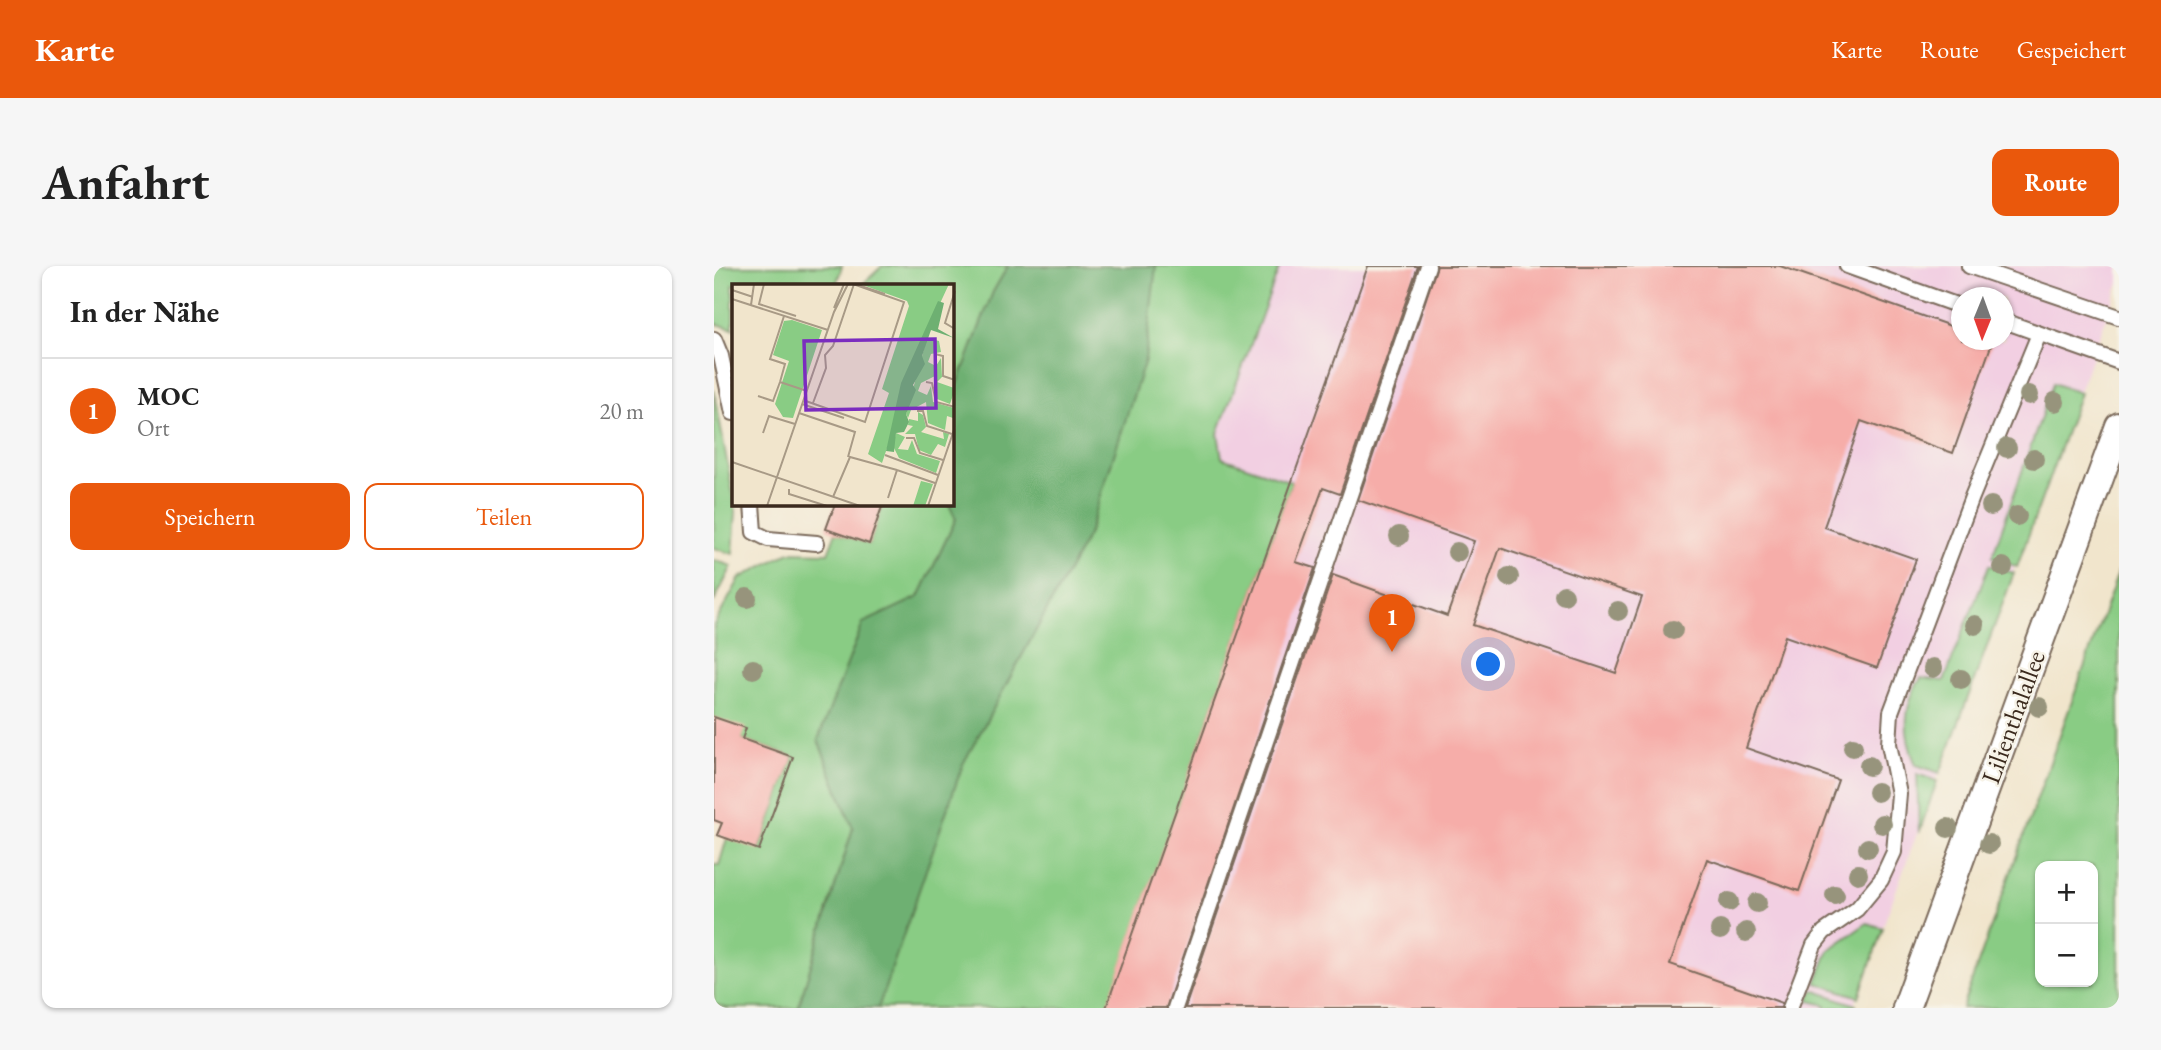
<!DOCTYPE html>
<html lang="de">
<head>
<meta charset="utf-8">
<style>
  :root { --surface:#fff; --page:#f6f6f6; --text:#222; --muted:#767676; --line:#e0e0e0; --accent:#ea580c }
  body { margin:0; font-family:"EB Garamond",serif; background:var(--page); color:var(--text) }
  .controls { position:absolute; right:21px; bottom:21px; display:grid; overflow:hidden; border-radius:14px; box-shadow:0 2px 5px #0004 }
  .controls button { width:63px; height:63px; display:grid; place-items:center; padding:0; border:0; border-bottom:2px solid var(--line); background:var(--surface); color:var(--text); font:35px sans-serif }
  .compass { position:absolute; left:1237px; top:21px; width:63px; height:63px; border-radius:50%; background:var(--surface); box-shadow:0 2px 5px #0004; rotate:181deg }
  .you { position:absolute; left:775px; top:399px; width:24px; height:24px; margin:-18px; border:5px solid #fff; border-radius:50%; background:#1a73e8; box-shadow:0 0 0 10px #1a73e833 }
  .badge { display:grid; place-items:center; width:46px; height:46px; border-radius:50%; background:var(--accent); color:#fff; font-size:23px; font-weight:700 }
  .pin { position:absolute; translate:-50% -58px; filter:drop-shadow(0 2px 4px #0008) }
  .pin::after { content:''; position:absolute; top:37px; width:24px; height:21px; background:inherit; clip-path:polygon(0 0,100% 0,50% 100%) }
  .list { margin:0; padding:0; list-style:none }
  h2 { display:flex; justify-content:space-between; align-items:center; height:91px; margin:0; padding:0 28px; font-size:30px }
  h2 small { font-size:23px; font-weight:400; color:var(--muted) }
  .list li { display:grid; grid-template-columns:46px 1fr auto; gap:21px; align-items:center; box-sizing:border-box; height:105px; padding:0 28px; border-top:2px solid var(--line) }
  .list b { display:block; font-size:26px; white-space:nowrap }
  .list p { margin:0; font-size:23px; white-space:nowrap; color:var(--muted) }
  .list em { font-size:23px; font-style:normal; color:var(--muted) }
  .actions { display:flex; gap:14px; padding:21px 28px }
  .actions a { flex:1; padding:16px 0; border:2px solid var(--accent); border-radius:14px; text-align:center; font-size:24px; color:var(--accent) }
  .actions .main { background:var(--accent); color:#fff }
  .map { position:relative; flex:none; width:1405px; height:742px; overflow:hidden; border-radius:14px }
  header { display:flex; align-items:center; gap:42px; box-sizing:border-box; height:98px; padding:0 35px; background:var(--accent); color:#fff }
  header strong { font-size:33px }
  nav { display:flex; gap:38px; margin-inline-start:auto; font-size:24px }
  .intro { display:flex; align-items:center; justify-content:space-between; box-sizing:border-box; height:168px; padding:0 42px }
  h1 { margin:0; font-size:49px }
  .button { padding:18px 32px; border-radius:14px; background:var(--accent); color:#fff; font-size:24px; font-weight:700 }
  main { display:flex; gap:42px; padding:0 42px }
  aside { flex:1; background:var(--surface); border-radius:14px; box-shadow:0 2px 5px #0004 }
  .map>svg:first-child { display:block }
</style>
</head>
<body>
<header>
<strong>Karte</strong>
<nav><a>Karte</a><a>Route</a><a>Gespeichert</a></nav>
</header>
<div class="intro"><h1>Anfahrt</h1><a class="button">Route</a></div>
<main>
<aside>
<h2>In der Nähe<small></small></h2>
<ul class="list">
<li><span class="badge">1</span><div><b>MOC</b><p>Ort</p></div><em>20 m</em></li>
</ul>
<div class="actions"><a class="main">Speichern</a><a>Teilen</a></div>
</aside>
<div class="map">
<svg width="1405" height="742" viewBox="0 0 1405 742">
  <rect width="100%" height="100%" fill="#f7f3e8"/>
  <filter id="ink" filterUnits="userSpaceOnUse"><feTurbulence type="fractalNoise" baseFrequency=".0143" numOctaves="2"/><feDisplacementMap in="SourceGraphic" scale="14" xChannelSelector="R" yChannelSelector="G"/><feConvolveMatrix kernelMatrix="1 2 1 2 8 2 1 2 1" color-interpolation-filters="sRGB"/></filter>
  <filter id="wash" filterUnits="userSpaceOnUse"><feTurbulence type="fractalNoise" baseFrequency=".00686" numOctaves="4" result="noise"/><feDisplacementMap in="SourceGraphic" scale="28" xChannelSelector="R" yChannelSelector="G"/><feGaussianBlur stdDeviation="1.57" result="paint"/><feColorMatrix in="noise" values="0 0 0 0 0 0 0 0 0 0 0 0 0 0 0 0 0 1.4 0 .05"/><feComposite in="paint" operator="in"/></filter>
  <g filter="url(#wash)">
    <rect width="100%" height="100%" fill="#f1e5cc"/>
    <path fill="#f2cfe2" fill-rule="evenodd" d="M 566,0 L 1405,0 L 1405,17 L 1139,742 L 393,742 L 577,217 L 508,192 L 504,167 ZM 1248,32 L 1290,32 L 1290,74 L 1248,74 Z"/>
    <g fill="#89cc84" stroke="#627b51" stroke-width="2" fill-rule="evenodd">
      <polygon points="0,0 128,0 122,19 19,19 19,63 0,57"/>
      <polygon points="168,0 294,0 279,26 238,133 238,19 148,19"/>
      <polygon points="391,0 566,0 504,167 508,192 578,216 393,742 122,742"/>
      <polygon points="1339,117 1366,127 1303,301 1278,291"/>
      <polygon points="0,123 22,246 19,288 0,282"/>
      <polygon points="169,238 235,238 242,253 205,331 149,358 104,474 139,562 84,742 12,742 0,738 0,599 5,599 13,572 46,583 79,491 28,473 0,451 0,359 26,312 76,286 114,287 122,266 155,278"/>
      <polygon points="0,294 18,300 0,336"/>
      <path d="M 1275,299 L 1300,307 L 1226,507 L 1202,499 C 1189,469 1188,440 1207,412 L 1230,415 Z"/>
      <path d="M 1405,304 L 1405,742 L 1248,742 ZM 1326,600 L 1379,600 L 1379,716 L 1326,716 Z"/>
      <polygon points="1203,508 1223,515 1205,567"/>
      <polygon points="1153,657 1169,662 1145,731 1102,717 1115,684"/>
      <polygon points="1099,724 1142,739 1141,742 1112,742 1112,739 1095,735"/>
    </g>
    <polygon fill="#6eb072" stroke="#546d48" stroke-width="2" points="294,0 442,0 431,94 374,269 249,498 164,742 84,742 139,562 104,474 149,357 205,331 242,253 235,238 238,238 238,133 279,26"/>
    <g id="blocks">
      <g fill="#f6ada9" fill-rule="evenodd">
        <polygon points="654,0 704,0 626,228 609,222 582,296 601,302 452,742 392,742"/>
        <path d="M 723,0 L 1066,0 L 1248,64 L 1248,74 L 1279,74 L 1239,187 L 1147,155 L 1110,261 L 1202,293 L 1163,402 L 1071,370 L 1032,482 L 1124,514 L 1085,625 L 993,593 L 956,698 L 1068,737 L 1067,742 L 471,742 L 619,309 L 733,350 L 760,275 L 644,234 ZM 786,282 L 928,331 L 902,407 L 759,359 Z"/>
        <polygon points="121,238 169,238 155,278 112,263"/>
        <polygon points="0,451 32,462 28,473 79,491 45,584 3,569 8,557 0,554"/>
      </g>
    </g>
  </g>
  <g filter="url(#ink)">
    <use href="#blocks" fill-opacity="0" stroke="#7b6b5b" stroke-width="2"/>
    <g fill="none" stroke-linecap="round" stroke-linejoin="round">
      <g stroke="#7b6b5b" stroke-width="18">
        <g id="lane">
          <polyline points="1133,0 1248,41"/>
          <polyline points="1255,0 1405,51"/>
          <polyline points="1290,55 1405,96"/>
          <polyline points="0,73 7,90 19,147"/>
          <polyline points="38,238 40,266 54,273 103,277"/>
          <polyline points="461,742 714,0"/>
          <polyline points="1076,742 1100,679 1110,666 1143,643 1167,614 1180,586 1185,528 1175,478 1177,446 1258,231 1325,68"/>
        </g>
      </g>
      <g stroke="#7b6b5b" stroke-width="30">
        <polyline id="street" points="1192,742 1405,160"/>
      </g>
      <use href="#lane" stroke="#fff" stroke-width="14"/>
      <use href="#street" stroke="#fff" stroke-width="26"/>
    </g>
    <g fill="#97947b">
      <circle cx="1315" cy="129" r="10"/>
      <circle cx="1341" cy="136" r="10"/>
      <circle cx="1293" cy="182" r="10"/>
      <circle cx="1320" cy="193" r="10"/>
      <circle cx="1277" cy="240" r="10"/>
      <circle cx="1303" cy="250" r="10"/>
      <circle cx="685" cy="270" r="10"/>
      <circle cx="743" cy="286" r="10"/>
      <circle cx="1289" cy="301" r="10"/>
      <circle cx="795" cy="311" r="10"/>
      <circle cx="850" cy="329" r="10"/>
      <circle cx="33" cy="332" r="10"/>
      <circle cx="904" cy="345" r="10"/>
      <circle cx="1261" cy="359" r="10"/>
      <circle cx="959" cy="364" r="10"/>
      <circle cx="1219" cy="402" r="10"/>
      <circle cx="39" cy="403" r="10"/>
      <circle cx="1247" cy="413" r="10"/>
      <circle cx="1325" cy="441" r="10"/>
      <circle cx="1139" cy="481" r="10"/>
      <circle cx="1155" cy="500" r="10"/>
      <circle cx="1163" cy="526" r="10"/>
      <circle cx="1168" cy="558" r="10"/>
      <circle cx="1234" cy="562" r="10"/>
      <circle cx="1275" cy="578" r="10"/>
      <circle cx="1154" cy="582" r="10"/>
      <circle cx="1144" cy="608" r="10"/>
      <circle cx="1121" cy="629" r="10"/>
      <circle cx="1015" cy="636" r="10"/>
      <circle cx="1043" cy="637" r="10"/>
      <circle cx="1006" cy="664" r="10"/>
      <circle cx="1032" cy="666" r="10"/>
    </g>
  </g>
  <g text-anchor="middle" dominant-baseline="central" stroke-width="5" stroke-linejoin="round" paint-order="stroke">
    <g font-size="26" fill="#3b2a1e" stroke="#f7f3e8">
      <text transform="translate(1299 451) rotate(-70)">Lilienthalallee</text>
    </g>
  </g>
  <g transform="translate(18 18)">
    <rect width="222" height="222" fill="#f1e5cc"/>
    <path d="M 128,0 L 217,0 L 192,54 L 150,179 L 136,170 L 157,109 L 150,105 L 177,22 L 175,17 ZM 60,36 L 90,46 L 61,134 L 51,133 L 43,120 L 57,77 L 41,71 L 52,37 ZM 195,54 L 207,57 L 209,68 L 199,70 L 196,78 L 204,82 L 209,74 L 210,93 L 205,98 L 222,104 L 222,108 L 218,120 L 205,115 L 203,92 L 189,99 L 186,107 L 195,111 L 199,102 L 201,118 L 222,124 L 221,134 L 215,132 L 213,146 L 196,139 L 194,118 L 179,126 L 176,134 L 174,130 ZM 186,128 L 191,131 L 194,143 L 189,148 L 212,155 L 211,148 L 217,150 L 213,163 L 206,160 L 199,171 L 187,166 L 183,150 L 173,150 L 181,142 L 176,141 L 177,135 L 186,137 ZM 164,149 L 173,153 L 166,165 L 176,166 L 180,156 L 185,170 L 208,177 L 204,189 L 167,174 L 161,162 ZM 189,197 L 201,200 L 193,222 L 181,222 Z" fill="#89cc84"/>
    <path d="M 206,17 L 212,19 L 206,45 L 222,54 L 199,46 L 190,72 L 193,80 L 181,101 L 184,106 L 174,130 L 177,138 L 172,148 L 164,149 L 162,168 L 154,167 L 169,99 Z" fill="#6eb072"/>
    <path fill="none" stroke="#a89a86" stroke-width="2" d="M 32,0 L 27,20 L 64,32M 123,0 L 153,10M 0,6 L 21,13M 223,7 L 213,39 L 223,45M 0,15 L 96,46M 19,21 L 22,0M 102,24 L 112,0M 203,70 L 211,72 L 211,92 L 223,96M 48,98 L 75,107M 194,98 L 200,99 L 204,118 L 223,123M 26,112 L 41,117 L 48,98 L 53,80 L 38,75 L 52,32M 71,116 L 133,138 L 172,18 L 121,0M 81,119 L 94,84 L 93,71 L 101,62 L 122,0M 70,120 L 112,134M 185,127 L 191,127 L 195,142 L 220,150M 67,129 L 123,148 L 116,173M 31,149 L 37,132 L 63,140M 174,154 L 182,154 L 188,169 L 211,176M 153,171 L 206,191M 0,178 L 128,222M 57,205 L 57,210 L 95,222M 101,213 L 118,173 L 165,186M 156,214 L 165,186 L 203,199M 35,222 L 102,28 L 116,0M 196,222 L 223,143"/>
    <path fill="#7b2cbf" fill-opacity="0.15" stroke="#7b2cbf" stroke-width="3.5" d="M 203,55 L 204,124 L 74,126 L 72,57 Z"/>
    <rect width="222" height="222" fill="none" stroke="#3b2a1e" stroke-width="3.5"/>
  </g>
</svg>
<div class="controls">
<button>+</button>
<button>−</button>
</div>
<svg class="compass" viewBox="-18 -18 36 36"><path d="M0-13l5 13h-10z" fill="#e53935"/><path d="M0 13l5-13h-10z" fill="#767676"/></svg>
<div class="you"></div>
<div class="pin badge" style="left:678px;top:386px">1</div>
</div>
</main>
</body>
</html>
